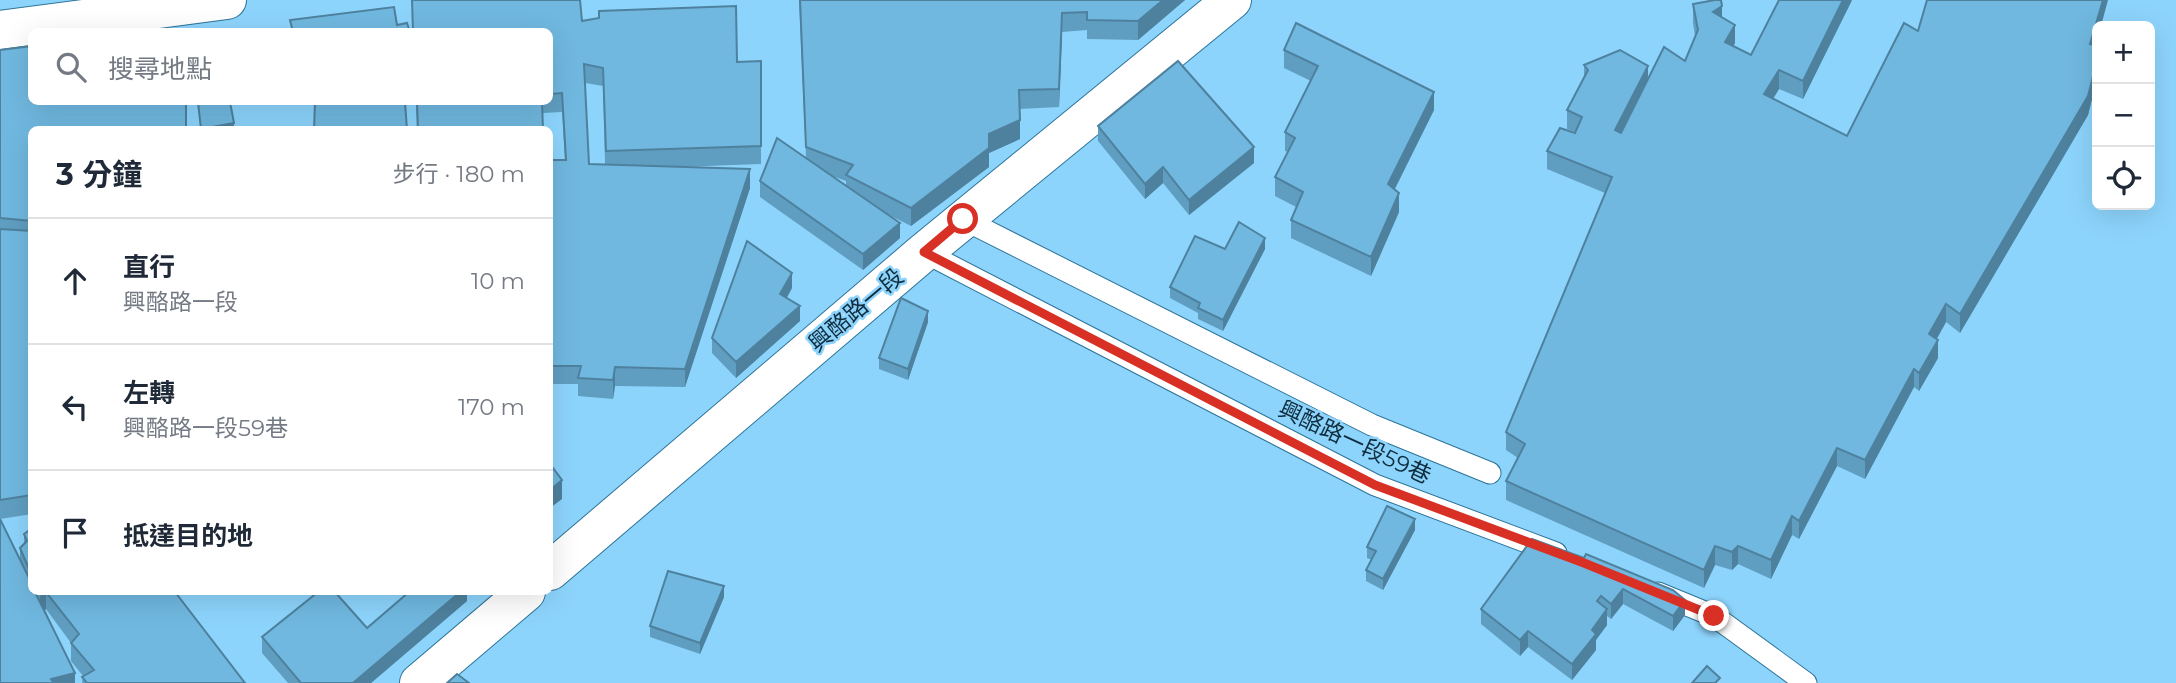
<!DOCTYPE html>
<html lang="zh-TW">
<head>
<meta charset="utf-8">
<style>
  :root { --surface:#fff; --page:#f6f6f7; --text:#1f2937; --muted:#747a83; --line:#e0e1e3 }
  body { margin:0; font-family:Montserrat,"Noto Sans TC",sans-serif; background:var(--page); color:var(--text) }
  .controls { position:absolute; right:21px; top:21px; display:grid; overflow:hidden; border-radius:10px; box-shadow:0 7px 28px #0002 }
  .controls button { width:63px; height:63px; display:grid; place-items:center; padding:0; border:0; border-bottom:2px solid var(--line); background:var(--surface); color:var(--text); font:35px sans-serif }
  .stop { position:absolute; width:21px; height:21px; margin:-16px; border:5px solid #d93025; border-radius:50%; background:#fff }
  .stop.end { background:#d93025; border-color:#fff; box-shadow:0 2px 7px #0008 }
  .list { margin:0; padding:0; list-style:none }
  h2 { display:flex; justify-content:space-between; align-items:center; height:91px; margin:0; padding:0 28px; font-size:30px }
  h2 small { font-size:23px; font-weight:400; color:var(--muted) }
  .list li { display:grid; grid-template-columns:46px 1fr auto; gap:21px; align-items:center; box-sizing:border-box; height:126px; padding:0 28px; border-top:2px solid var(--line) }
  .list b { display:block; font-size:26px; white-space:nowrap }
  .list p { margin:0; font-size:23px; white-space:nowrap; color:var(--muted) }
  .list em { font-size:23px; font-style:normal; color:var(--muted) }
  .icon { flex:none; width:38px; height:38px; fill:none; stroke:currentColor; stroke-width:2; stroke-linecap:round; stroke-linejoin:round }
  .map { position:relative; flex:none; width:2176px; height:683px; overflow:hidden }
  .search { position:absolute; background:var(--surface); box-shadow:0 7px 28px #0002; left:28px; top:28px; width:525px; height:77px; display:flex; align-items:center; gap:18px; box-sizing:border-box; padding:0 24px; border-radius:10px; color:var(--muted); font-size:26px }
  .panel { position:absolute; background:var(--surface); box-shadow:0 7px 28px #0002; left:28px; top:126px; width:525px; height:469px; border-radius:10px }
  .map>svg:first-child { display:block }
</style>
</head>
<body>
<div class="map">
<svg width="2176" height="683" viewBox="0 0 2176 683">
  <rect width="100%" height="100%" fill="#8dd4fc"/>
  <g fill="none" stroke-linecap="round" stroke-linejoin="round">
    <g stroke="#2c7498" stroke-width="23">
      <g id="lane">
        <polyline points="963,219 1372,425 1490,473"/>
        <polyline points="924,252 1375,485 1556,553"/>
        <polyline points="1658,593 1714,616 1806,683"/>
      </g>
    </g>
    <g stroke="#2c7498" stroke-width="40">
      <g id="secondary">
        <polyline points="0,30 227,0"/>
        <polyline points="550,571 924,252 1232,0"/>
        <polyline points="419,683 526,592"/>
      </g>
    </g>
    <use href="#lane" stroke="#fff" stroke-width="21"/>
    <use href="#secondary" stroke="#fff" stroke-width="38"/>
  </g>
  <g fill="#609ec1" fill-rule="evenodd">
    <path d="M 412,0 L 582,21 L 737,62 L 761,61 L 761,164 L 679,167 L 750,188 L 685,387 L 615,386 L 613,399 L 578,396 L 578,384 L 550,384 L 550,160 L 565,160 L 562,112 L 542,113 L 543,130 L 417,130 L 416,102 L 550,102 L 550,32 L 413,32 ZM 585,83 L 603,86 L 605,164 L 589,164 Z"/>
    <path d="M 799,0 L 1185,0 L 1138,40 L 1087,39 L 1087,30 L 1062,32 L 1059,107 L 1019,109 L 1020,139 L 989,153 L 989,167 L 911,226 L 889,215 L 900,238 L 863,270 L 760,197 L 760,181 L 806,158 ZM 829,175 L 846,181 L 846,186 Z"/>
    <polygon points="1852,0 1803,99 1779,89 1773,99 1847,136 1918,31 2097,26 2097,38 2095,45 2097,46 2097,79 2088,115 1960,333 1946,322 1937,339 1938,358 1919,391 1914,387 1865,479 1837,466 1799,539 1792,535 1771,579 1738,564 1732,570 1715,565 1704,588 1506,500 1506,481 1518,458 1506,450 1506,432 1605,193 1547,169 1547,151 1575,132 1567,129 1567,110 1584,78 1584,65 1648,80 1685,61 1695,36 1693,23 1693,4 1722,17 1735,43 1733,46 1751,55"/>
    <polygon points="0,50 32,130 32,514 0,519"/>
    <polygon points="1284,50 1434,110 1395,189 1399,212 1371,276 1291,238 1291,220 1296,207 1275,196 1275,177 1288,152 1285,151 1285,132 1311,81 1284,68"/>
    <polygon points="1098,126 1254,163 1189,215 1163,183 1145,199 1098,141"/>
    <polygon points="1225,249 1265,249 1223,331 1198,319 1198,313 1170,298 1170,287"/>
    <polygon points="792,288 787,298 800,321 736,378 712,353 712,338"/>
    <polygon points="928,322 908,380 879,369 879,358"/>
    <polygon points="0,519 20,559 20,548 24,544 24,534 32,528 32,592 175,592 245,683 82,683 83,676 71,661 71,643 46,609 45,610 75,673 75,683 0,683"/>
    <polygon points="1415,530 1383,590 1366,581 1366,570 1372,560 1367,558 1367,547"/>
    <polygon points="1532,539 1685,615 1673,631 1623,604 1611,619 1607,616 1607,625 1596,640 1596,650 1572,680 1528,647 1520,656 1481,624 1481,609"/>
    <polygon points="467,592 467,601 371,683 288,683 262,653 262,637 367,628"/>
    <polygon points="724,597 700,654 650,637 650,626"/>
  </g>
  <g fill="#4e819d">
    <polygon points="1163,0 1185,0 1138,40 1138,21"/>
    <polygon points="1843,0 1852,0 1803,99 1803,81"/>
    <polygon points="2103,0 2108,0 2101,26 2097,26 2097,38 2090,62 2090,44"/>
    <polygon points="1722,6 1722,24 1713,12"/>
    <polygon points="1062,13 1062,32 1059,107 1059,89"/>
    <polygon points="1735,25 1735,43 1725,61 1725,42"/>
    <polygon points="2097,61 2097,79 2088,115 1960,333 1960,314"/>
    <polygon points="1648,66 1648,84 1615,149 1615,130"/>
    <polygon points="1779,70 1779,89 1764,113 1764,94"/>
    <polygon points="1434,92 1434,110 1388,202 1388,184"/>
    <polygon points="1020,120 1020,139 989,153 989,167 911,226 911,208 989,134"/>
    <polygon points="234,123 234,129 201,130"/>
    <polygon points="1254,147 1254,163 1189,215 1189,200"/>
    <polygon points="1163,167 1163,183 1145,199 1145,184"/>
    <polygon points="750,169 750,188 685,387 685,369"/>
    <polygon points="1399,193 1399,212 1371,276 1371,257"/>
    <polygon points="900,223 900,238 863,270 863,254"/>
    <polygon points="1265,238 1265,249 1223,331 1223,320"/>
    <polygon points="792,273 792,288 780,309 780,294"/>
    <polygon points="1946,304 1946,322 1929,352 1929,334"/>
    <polygon points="800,306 800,321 736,378 736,362"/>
    <polygon points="928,311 928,322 908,380 908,369"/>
    <polygon points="1938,340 1938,358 1919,391 1919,373"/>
    <polygon points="615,367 615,386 613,399 613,380"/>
    <polygon points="1914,369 1914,387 1865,479 1865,460"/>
    <polygon points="1837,448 1837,466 1799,539 1799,521"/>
    <polygon points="562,480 562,499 550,508 550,490"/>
    <polygon points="1792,516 1792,535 1771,579 1771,560"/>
    <polygon points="1415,519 1415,530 1383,590 1383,579"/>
    <polygon points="1715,546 1715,565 1704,588 1704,570"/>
    <polygon points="1738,546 1738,564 1732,570 1732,552"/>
    <polygon points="724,586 724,597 700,654 700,643"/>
    <polygon points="1623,589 1623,604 1611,619 1611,604"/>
    <polygon points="46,592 46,609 40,614 40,596"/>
    <polygon points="460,592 467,592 467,601 371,683 353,683"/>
    <polygon points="1685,600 1685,615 1673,631 1673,616"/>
    <polygon points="1607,609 1607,625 1596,640 1596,650 1572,680 1572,664 1592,630"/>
    <polygon points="1528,631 1528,647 1520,656 1520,640"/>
    <polygon points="75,673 75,683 51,683 51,679"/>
  </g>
  <g fill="#70b8e0" stroke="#4e819d" stroke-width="2">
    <polygon points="412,0 580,0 582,21 599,18 599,11 736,6 737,62 761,61 761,146 606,151 603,68 584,64 589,164 750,169 685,369 615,367 613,380 578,378 581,366 550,366 550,160 566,160 562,93 550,94 550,32 413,32"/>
    <polygon points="800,0 1163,0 1138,21 1087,20 1087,12 1062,13 1059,89 1019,90 1020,120 989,134 989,148 911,208 846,175 853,165 806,147"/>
    <polygon points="1715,0 1721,0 1722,6 1713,12 1735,25 1725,42 1751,55 1779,0 1843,0 1803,81 1779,70 1764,94 1847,136 1904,23 1918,31 1927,0 2103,0 2090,44 2097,46 2097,61 2088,96 1960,314 1946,304 1929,334 1938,340 1919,373 1914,369 1865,460 1837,448 1799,521 1792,516 1771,560 1738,546 1732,552 1715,546 1704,570 1506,481 1525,444 1506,432 1612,177 1547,151 1560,128 1575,133 1582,117 1567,110 1588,70 1584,65 1620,50 1648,66 1615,130 1621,133 1664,47 1685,61 1698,30 1693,4"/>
    <polygon points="394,7 397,25 407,23 410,32 293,32 290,20"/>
    <polygon points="1296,23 1434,92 1388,184 1399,193 1371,257 1291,220 1303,192 1275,177 1295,138 1285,132 1318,66 1284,50"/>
    <polygon points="32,46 32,102 186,102 186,130 32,130 32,221 0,218 0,50"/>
    <polygon points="1178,61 1254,147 1189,200 1163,167 1145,184 1098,126"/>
    <polygon points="198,102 230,102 234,123 201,129"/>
    <polygon points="315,102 405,102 407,130 314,130"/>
    <polygon points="417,102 542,102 543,130 418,130"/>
    <polygon points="777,138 900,223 863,254 760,181"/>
    <polygon points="1239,222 1265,238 1223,320 1198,308 1200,303 1170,287 1195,236 1225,249"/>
    <polygon points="0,229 32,231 32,495 0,500"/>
    <polygon points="747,241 792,273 780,294 800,306 736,362 712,338"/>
    <polygon points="901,298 928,311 908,369 879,358"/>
    <polygon points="550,464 562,480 550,490"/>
    <polygon points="1387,506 1415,519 1383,579 1366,570 1376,551 1367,547"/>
    <polygon points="0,519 32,584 32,592 35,592 75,673 51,679 54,683 0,683"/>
    <polygon points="32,528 32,576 20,548 27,541 24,534"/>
    <polygon points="1532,539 1584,558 1586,554 1673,590 1685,600 1673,616 1623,589 1611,604 1601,596 1597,601 1607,609 1592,630 1596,634 1572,664 1528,631 1520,640 1481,609"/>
    <polygon points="668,571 724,586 700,643 650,626"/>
    <polygon points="46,592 175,592 245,683 87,683 82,677 94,670 71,643 79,634"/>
    <polygon points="318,592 335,592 367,628 409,592 460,592 353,683 301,683 262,637"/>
    <polygon points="1707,666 1720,678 1715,683 1692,683"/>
    <polygon points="457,674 469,683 447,683"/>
  </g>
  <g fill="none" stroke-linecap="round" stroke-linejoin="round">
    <polyline stroke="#d93025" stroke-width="9" points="963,219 924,252 1375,485 1584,563 1714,616"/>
  </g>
  <g text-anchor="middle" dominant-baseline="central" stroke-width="5" stroke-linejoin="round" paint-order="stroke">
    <g font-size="23" fill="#102d3d" stroke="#8dd4fc">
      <text transform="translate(856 310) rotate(-40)">興酪路一段</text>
      <text transform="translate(1355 442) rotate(25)">興酪路一段59巷</text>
    </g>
  </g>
</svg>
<div class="controls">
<button>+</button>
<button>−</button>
<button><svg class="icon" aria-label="locate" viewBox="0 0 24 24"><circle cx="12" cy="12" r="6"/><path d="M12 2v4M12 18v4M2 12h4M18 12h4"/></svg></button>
</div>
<div class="stop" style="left:963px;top:219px"></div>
<div class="stop end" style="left:1714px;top:616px"></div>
<div class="search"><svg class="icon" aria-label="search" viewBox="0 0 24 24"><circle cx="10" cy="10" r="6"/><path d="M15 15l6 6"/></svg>搜尋地點</div>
<section class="panel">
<h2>3 分鐘<small>步行 · 180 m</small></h2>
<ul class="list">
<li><svg class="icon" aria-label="ahead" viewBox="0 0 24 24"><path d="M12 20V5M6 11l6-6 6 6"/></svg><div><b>直行</b><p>興酪路一段</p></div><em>10 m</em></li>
<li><svg class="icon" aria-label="left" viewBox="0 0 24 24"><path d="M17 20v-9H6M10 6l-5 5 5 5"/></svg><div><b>左轉</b><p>興酪路一段59巷</p></div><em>170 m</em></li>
<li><svg class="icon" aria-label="arrive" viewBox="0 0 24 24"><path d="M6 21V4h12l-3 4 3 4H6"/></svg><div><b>抵達目的地</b></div></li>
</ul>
</section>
</div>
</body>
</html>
